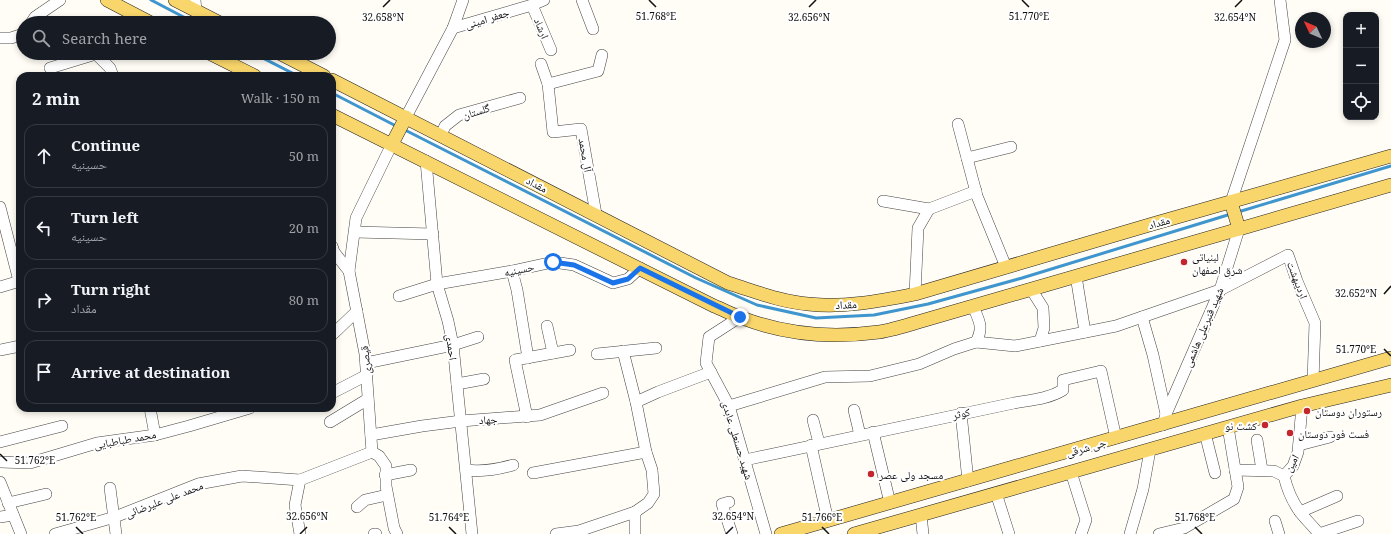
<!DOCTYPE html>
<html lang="en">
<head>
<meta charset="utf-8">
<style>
  :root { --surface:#171b24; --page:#242831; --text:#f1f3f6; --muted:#9ea1a6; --line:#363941 }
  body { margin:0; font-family:"Noto Serif","Noto Naskh Arabic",serif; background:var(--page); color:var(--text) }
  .controls { position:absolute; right:12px; top:12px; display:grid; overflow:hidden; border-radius:8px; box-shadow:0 2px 6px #0003 }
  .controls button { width:36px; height:36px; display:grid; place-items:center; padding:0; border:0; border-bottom:1px solid var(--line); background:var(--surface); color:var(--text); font:20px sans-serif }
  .compass { position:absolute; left:1295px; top:12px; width:36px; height:36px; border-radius:50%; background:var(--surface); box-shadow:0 2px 6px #0003; rotate:314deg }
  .stop { position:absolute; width:12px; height:12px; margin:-9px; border:3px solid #1a73e8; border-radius:50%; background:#fff }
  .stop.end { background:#1a73e8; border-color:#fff; box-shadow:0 1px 4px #0008 }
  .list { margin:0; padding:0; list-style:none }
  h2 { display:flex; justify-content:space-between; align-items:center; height:52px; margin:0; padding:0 16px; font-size:17px }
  h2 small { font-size:13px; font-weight:400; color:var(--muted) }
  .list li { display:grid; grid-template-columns:26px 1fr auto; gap:12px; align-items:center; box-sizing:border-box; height:64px; margin:0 8px 8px; padding:0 8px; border:1px solid var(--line); border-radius:12px }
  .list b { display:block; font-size:15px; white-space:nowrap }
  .list p { margin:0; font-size:13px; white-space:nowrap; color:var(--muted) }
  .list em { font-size:13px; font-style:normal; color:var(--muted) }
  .icon { flex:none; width:22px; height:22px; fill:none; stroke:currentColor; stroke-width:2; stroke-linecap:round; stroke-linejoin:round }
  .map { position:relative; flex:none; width:1391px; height:534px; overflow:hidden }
  .search { position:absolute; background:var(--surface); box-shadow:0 2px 6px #0003; left:16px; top:16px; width:320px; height:44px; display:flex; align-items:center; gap:10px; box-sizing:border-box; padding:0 14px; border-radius:22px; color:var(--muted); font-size:15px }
  .panel { position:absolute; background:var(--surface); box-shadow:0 2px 6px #0003; left:16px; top:72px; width:320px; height:340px; border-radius:12px }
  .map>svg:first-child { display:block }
</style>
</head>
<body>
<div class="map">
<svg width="1391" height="534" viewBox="0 0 1391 534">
  <rect width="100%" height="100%" fill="#fffdf5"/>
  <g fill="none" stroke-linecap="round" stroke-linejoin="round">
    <g stroke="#3f96cf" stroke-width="3">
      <polyline points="151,0 195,23"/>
      <polyline points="253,53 298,76"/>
      <polyline points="332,93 398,127"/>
      <polyline points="403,129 696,278 757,305 816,318 874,315 928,304 1022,278 1231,214"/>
      <polyline points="1238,212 1391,166"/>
    </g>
    <g stroke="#444" stroke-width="12">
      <g id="minor">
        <polyline points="195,0 196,11"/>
        <polyline points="582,0 593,29"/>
        <polyline points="532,5 551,50"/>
        <polyline points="31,23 35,17 60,0"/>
        <polyline points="453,28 532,5 544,0"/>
        <polyline points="0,38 11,38 23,34"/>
        <polyline points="541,64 548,84"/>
        <polyline points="50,68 96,54 110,68 113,76"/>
        <polyline points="236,76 248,73"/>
        <polyline points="406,117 453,28 463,0"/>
        <polyline points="958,124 977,196 1006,267"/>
        <polyline points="441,135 445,126 459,115 520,98"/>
        <polyline points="967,158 1011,147"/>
        <polyline points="426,161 437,284 448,321 453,345 472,534"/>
        <polyline points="883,201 929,209 976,191"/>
        <polyline points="1231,202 1285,40 1280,0"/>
        <polyline points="0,207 19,281"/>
        <polyline points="596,214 581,129 553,132 548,84 598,71 602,55"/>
        <polyline points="355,232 433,234"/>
        <polyline points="332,246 334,252 349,271"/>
        <polyline points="512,271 517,290 528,358"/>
        <polyline points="1076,276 1085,332"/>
        <polyline points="0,287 20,281"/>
        <polyline points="1031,289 1043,308 1044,328 1040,341"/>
        <polyline points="915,294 918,228 929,209"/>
        <polyline points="399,296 437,284 512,271 553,262 574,265 613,283 628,279 640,268"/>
        <path d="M 973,306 C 979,321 984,327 976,342"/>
        <polyline points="740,317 709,337 706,363 729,406 766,534"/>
        <polyline points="1142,317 1153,355 1166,414"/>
        <polyline points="547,326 553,353"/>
        <polyline points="332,335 357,311"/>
        <polyline points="0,350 20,346"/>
        <polyline points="597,354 656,348"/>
        <polyline points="366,363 453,345 478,337"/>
        <polyline points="457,384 484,379"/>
        <polyline points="332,393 367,375"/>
        <polyline points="636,402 658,392 711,372"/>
        <polyline points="729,406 825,377 870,376 919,364 954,349 976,342 1015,346 1116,326 1220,290 1288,255 1297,281 1315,323 1313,381"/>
        <path d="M 1302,406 L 1298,452 L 1293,466 L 1284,476 C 1287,489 1292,501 1300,512 C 1306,520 1313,526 1319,534"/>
        <polyline points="150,408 155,435"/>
        <polyline points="854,410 860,435"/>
        <polyline points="961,413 968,481"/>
        <polyline points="527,417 515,360 570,350"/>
        <polyline points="813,420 819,443"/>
        <polyline points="330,422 368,399"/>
        <polyline points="1163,425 1166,414 1220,290 1239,229"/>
        <polyline points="873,432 890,503"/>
        <polyline points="1205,433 1215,473"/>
        <polyline points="371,435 422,426 461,421 540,415 603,393"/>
        <polyline points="1257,440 1262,470"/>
        <polyline points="0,442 62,426"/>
        <polyline points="811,445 828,521"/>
        <polyline points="1299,445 1330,437"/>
        <polyline points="372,452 379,456 386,466 386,486 394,528 397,534"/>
        <path d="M 745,460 L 1014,403 C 1031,400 1048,399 1063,390 L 1063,380 L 1101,371 L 1116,438"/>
        <polyline points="0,462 30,463 97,443 155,435 189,426 250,408"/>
        <path d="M 466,470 C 483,472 496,470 513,465"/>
        <polyline points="1235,470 1274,471 1284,476"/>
        <polyline points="1071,472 1086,520 1081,534"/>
        <polyline points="533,473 646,452"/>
        <polyline points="385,475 411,470"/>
        <polyline points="0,482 21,534"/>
        <polyline points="110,488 116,534"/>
        <polyline points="996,493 1009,534"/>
        <polyline points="729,502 722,504 732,534"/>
        <polyline points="8,503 46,494"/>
        <polyline points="357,507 365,500 387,495"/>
        <polyline points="635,512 635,534"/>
        <polyline points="1300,512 1337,496"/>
        <polyline points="921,515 923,534"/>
        <polyline points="0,517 13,515"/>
        <polyline points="1275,521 1279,534"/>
        <polyline points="55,534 115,517 198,484 242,476 300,480"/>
        <polyline points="300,534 295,505 300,480 372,452 365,354 349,271 356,218 392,144"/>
        <polyline points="374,534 376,534"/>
        <polyline points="556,534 579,531 635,512 648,503 654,494 652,470 646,452 636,402 623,351"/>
        <polyline points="1130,534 1143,489 1150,450"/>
        <polyline points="1159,534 1184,528 1234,499 1238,487 1228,427"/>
        <polyline points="1319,534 1358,521"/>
      </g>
    </g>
    <g stroke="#222" stroke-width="14">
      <g id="major">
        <polyline points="107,0 151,23"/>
        <polyline points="175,0 220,23"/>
        <polyline points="209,53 255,76"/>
        <polyline points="279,53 324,76"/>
        <path d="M 332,80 L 728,283 C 754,291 781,302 808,304 C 844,308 880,301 915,294 L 1156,223 L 1391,156"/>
        <path d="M 332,115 L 714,306 C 724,310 735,316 745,319 C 788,335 834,338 879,332 C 892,330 905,326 918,322 L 1391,185"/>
        <polyline points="392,144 406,117"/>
        <polyline points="1231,202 1239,229"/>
        <polyline points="781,534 1391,358"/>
        <polyline points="854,534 1302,406 1391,385"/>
      </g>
    </g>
    <use href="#minor" stroke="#fff" stroke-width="11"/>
    <use href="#major" stroke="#f9d66b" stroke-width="13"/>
  </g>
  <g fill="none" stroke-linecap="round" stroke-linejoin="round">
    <polyline stroke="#1a73e8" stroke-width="5" points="553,262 574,265 613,283 628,279 640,268 740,317"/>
  </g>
  <path fill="none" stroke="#111" stroke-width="1.5" d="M 649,0 L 656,7M 1022,0 L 1029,7M 383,7 L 390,0M 809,7 L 816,0M 1235,7 L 1242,0M 1384,294 L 1391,286M 1384,349 L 1391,356M 0,454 L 7,461M 76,527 L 83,534M 449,527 L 456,534M 822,527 L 829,534M 1195,527 L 1202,534M 300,534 L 307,527M 726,534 L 733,527"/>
  <g fill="#c4262e" stroke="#fff" stroke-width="1.5">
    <circle cx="1184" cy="262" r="4"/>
    <circle cx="1307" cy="411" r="4"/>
    <circle cx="1265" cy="425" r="4"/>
    <circle cx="1290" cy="433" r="4"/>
    <circle cx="871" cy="474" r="4"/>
  </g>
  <g text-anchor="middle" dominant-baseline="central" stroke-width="4" stroke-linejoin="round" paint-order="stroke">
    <g font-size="11" fill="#111" stroke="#fff">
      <text transform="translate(487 18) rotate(-17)">جعفر امینی</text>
      <text transform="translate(542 28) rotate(67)">ارشاد</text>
      <text transform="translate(476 111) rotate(-17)">گلستان</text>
      <text transform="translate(586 155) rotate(80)">آل محمد</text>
      <text transform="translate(537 184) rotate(27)">مقداد</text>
      <text transform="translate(1159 222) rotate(-16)">مقداد</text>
      <text transform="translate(519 269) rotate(-12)">حسینیه</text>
      <text transform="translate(1298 280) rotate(69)">اردیبهشت</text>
      <text transform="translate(846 304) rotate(-3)">مقداد</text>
      <text transform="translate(1203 327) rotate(-67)">شهید قنبرعلی هاشمی</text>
      <text transform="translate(452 347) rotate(82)">احمدی</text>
      <text transform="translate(365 360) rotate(-96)">قیصری</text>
      <text transform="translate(961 413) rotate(-12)">کوثر</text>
      <text transform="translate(488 419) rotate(-3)">جهاد</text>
      <text transform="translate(125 439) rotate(-10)">محمد طباطبایی</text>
      <text transform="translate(738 440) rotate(73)">شهید حسنعلی عابدی</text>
      <text transform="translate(1086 447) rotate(-16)">جی شرقی</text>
      <text transform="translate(1291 463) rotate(-61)">امین</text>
      <text transform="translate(164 499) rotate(-21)">محمد علی علیرضائی</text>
    </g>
    <g font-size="11" fill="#111" stroke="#fff" text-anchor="start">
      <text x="1192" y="256">لبنیاتی<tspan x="1192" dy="13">شرق اصفهان</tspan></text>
      <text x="1315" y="411">رستوران دوستان</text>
      <text x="1257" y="425" text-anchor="end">کشت نو</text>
      <text x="1298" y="433">فست فود دوستان</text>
      <text x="879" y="474">مسجد ولی عصر</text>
    </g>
  </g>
  <g font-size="10" text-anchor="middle" fill="#111" stroke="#fff" stroke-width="4" stroke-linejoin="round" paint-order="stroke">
    <text x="656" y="20">51.768°E</text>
    <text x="1029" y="20">51.770°E</text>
    <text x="383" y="21">32.658°N</text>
    <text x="809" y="21">32.656°N</text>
    <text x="1235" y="21">32.654°N</text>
    <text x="1356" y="297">32.652°N</text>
    <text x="1356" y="353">51.770°E</text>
    <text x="35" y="464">51.762°E</text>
    <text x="307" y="520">32.656°N</text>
    <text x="733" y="520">32.654°N</text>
    <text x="76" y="521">51.762°E</text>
    <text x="449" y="521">51.764°E</text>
    <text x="822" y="521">51.766°E</text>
    <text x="1195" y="521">51.768°E</text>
  </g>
</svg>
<div class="controls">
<button>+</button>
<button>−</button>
<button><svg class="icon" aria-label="locate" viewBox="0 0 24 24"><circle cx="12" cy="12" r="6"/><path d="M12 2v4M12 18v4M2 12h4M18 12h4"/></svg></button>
</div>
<svg class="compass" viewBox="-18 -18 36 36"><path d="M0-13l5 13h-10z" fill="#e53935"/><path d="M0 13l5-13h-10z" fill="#9ea1a6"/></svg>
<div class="stop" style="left:553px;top:262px"></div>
<div class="stop end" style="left:740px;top:317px"></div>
<div class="search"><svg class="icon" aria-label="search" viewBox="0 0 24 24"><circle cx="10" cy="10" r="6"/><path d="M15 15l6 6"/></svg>Search here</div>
<section class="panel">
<h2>2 min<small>Walk · 150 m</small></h2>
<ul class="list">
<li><svg class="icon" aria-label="ahead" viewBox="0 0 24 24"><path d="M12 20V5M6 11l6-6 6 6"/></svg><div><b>Continue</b><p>حسینیه</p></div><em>50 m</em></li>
<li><svg class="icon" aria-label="left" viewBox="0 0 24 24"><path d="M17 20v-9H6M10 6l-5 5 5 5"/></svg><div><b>Turn left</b><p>حسینیه</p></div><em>20 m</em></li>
<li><svg class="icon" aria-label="right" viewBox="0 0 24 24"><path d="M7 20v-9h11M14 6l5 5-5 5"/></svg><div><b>Turn right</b><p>مقداد</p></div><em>80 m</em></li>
<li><svg class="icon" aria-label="arrive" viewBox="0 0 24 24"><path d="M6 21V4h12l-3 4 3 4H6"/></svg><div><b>Arrive at destination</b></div></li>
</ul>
</section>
</div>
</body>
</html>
